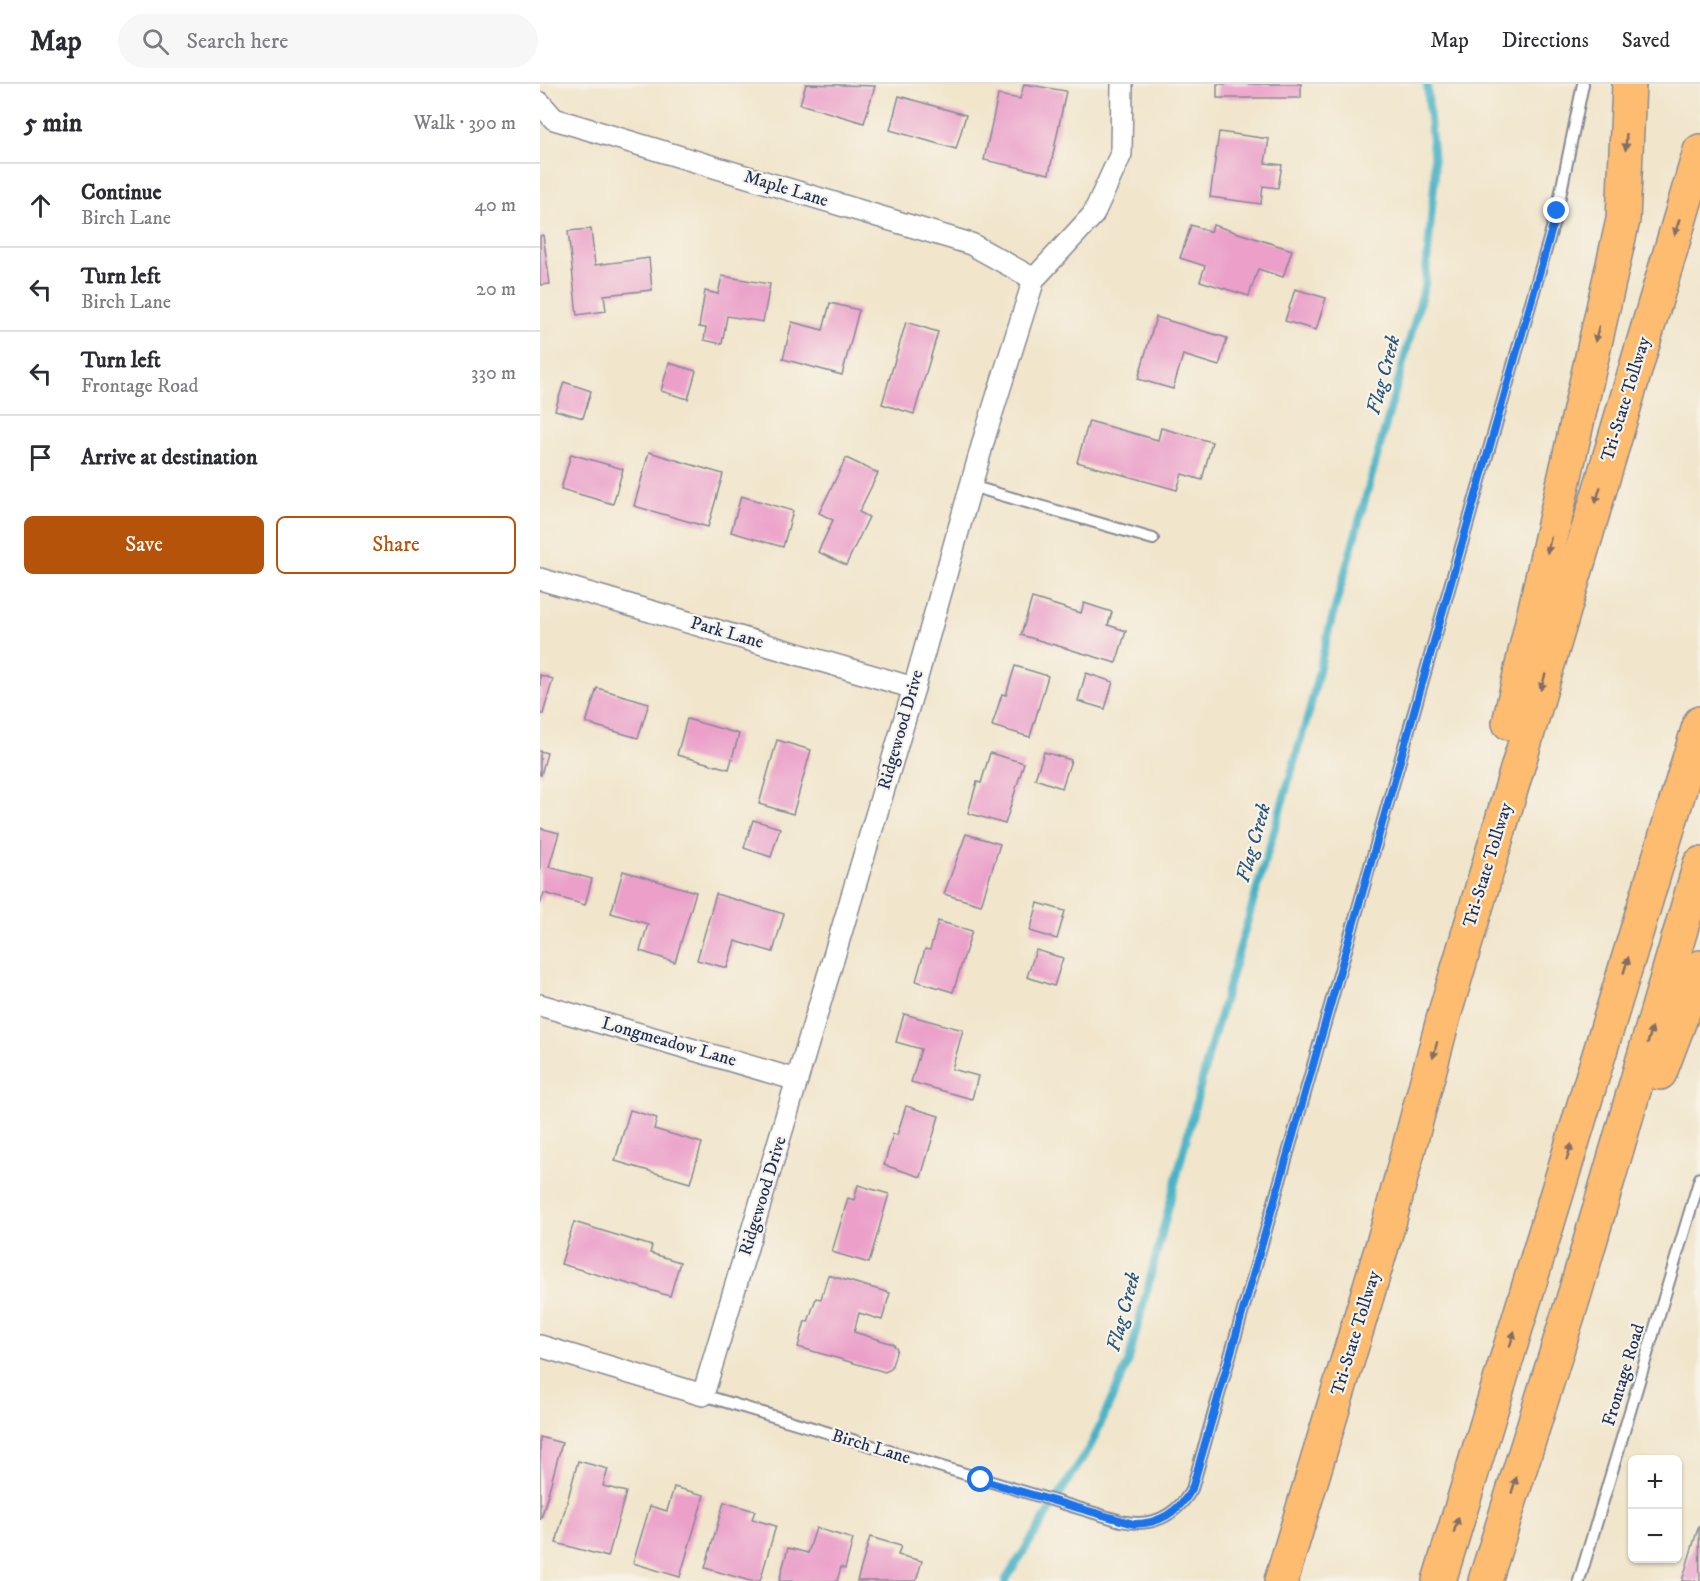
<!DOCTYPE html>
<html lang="en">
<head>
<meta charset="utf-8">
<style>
  :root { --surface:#fff; --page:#f7f7f7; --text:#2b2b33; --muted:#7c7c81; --line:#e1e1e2; --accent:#b45309 }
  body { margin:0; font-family:"IM FELL DW Pica",serif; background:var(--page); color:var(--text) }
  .controls { position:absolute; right:18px; bottom:18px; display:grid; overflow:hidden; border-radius:9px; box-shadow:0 2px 4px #0004 }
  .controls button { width:54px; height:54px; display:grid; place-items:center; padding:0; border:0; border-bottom:2px solid var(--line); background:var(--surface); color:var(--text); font:30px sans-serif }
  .stop { position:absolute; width:18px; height:18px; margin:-14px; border:4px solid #1a73e8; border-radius:50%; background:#fff }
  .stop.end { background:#1a73e8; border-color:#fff; box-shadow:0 2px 6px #0008 }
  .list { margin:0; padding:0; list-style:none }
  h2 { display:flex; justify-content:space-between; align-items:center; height:78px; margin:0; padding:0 24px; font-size:26px }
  h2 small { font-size:20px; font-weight:400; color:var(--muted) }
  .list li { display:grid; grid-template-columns:39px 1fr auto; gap:18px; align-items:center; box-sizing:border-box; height:84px; padding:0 24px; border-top:2px solid var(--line) }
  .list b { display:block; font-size:22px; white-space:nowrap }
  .list p { margin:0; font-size:20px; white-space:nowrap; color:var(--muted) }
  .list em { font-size:20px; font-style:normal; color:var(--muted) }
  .actions { display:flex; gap:12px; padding:18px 24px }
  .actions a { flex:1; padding:14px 0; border:2px solid var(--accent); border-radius:9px; text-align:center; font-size:21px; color:var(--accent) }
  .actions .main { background:var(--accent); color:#fff }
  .icon { flex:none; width:33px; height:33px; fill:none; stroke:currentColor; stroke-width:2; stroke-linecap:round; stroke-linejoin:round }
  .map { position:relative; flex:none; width:1160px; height:1497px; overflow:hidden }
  header { display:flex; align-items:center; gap:36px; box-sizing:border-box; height:84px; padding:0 30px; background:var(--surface); border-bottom:2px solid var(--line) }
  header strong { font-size:28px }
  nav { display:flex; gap:33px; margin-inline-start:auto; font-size:21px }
  .search { width:420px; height:54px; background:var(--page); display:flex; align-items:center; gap:15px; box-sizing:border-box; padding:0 21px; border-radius:33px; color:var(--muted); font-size:22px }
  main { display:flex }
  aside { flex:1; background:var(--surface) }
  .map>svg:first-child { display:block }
</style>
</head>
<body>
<header>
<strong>Map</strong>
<div class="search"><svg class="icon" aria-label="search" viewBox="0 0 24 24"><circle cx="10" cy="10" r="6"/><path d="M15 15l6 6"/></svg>Search here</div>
<nav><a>Map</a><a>Directions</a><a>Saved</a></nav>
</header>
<main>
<aside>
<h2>5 min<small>Walk · 390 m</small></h2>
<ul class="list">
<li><svg class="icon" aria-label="ahead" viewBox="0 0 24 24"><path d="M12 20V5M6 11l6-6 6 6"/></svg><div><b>Continue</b><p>Birch Lane</p></div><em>40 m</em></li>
<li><svg class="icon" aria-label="left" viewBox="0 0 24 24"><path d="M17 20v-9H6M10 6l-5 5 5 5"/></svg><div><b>Turn left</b><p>Birch Lane</p></div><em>20 m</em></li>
<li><svg class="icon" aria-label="left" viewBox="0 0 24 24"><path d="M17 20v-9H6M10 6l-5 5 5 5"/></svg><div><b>Turn left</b><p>Frontage Road</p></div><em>330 m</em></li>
<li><svg class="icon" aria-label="arrive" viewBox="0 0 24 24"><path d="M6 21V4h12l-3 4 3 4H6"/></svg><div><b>Arrive at destination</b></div></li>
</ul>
<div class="actions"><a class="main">Save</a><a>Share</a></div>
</aside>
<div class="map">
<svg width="1160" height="1497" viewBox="0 0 1160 1497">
  <rect width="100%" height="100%" fill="#f7f3e8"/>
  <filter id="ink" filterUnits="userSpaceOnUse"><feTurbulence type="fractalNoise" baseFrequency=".0167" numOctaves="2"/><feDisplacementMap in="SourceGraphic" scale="12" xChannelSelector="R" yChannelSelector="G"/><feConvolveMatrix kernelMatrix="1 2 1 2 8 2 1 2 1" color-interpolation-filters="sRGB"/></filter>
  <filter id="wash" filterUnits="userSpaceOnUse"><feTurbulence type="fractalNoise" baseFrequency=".008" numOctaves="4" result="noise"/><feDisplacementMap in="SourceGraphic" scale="24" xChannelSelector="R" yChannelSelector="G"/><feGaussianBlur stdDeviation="1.35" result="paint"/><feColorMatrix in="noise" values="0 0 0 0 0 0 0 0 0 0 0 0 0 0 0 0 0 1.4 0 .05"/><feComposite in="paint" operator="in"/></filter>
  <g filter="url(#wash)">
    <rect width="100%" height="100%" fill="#f1e5cb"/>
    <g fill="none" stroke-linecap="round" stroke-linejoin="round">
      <polyline stroke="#47b2c5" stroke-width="8" points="465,1497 552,1359 588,1279 670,965 769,628 788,549 885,200 895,91 887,0"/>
    </g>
    <g id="blocks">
      <g fill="#eb9fc9">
        <polygon points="266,0 335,2 324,39 260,20"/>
        <polygon points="484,0 526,7 509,90 444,76 458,11 480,15"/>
        <rect x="677" y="0" width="84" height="14"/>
        <polygon points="359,12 426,31 416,65 350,46"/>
        <polygon points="679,48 729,55 725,79 742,81 738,104 723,102 721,120 670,113"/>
        <polygon points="651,141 671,148 673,141 752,166 743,193 718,185 709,212 660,197 665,182 640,174"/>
        <polygon points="51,145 55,181 109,174 112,206 64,211 66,227 37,231 28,147"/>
        <polygon points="3,151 10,200 0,201 0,152"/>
        <polygon points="182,192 230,200 223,238 187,232 182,260 164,256 166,244 159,243 165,207 178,210"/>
        <polygon points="755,205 786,214 776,246 745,237"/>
        <polygon points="290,219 319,226 302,291 243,275 252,238 283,246"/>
        <polygon points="616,233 687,254 679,282 643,271 633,305 598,295"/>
        <polygon points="366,238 398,248 374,330 342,320"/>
        <polygon points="129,279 156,287 148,315 121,307"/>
        <polygon points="24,298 51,307 43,334 15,326"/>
        <polygon points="549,337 618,356 621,344 672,358 662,396 642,390 637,406 537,378"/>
        <polygon points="109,368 183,390 168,443 94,422"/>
        <polygon points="31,370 83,385 73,420 21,405"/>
        <polygon points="306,374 338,389 319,428 329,433 306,481 278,468 293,436 279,429"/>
        <polygon points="201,412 253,427 243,463 191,448"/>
        <polygon points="492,514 541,529 544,519 572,528 568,541 586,547 576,579 481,551"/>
        <polygon points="475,582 508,592 490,653 452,642 462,610 466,611"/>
        <polygon points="546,589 573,598 565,625 538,617"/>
        <polygon points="0,591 13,595 3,630 0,630"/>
        <polygon points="57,604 109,619 98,654 46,639"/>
        <polygon points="147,635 199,650 189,685 137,671"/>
        <polygon points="237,656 271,666 253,730 219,720"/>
        <polygon points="0,667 7,669 1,691 0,691"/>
        <polygon points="504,668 531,676 522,704 495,695"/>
        <polygon points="450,669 484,679 465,740 428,729 437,698 441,699"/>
        <polygon points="213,736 240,744 231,773 204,764"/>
        <polygon points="0,744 19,749 9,783 52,795 45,821 4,809 0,821"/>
        <polygon points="426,750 460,760 441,821 404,810"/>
        <polygon points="83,787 156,808 135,878 100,867 108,840 71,829"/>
        <polygon points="176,810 244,830 233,868 195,857 187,884 157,876"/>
        <polygon points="498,819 525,827 517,855 490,847"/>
        <polygon points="398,837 432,847 413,908 376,897 385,865 390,866"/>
        <polygon points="496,866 523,874 514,902 487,893"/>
        <polygon points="364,930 423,946 412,985 438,992 432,1015 371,998 381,965 356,958"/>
        <polygon points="366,1022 399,1032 381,1093 344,1081 353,1050 357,1051"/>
        <polygon points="90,1026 117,1034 114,1045 162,1059 150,1099 75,1077"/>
        <polygon points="318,1101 349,1110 329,1179 292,1168 308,1114 314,1116"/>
        <polygon points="34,1138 112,1162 110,1169 140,1178 130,1212 21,1180"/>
        <polygon points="288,1191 350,1209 342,1236 319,1229 314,1248 353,1260 357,1265 351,1285 345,1288 258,1263 265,1237 268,1238 276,1214 281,1215"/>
        <polygon points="0,1353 22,1359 1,1435 0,1435"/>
        <polygon points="38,1377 68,1385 63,1402 86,1408 68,1473 16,1459"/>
        <polygon points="134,1403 164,1411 140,1493 93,1479 110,1422 127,1427"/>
        <polygon points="184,1418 215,1427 212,1435 236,1442 220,1497 210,1497 165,1484"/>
        <polygon points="1159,1441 1160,1497 1142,1497"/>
        <polygon points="276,1444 313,1455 305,1485 301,1483 297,1497 239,1497 248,1464 268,1469"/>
        <polygon points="330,1453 361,1462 358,1471 382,1477 376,1497 317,1497"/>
      </g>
    </g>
  </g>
  <g filter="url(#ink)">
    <use href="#blocks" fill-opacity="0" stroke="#868a94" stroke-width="1.5"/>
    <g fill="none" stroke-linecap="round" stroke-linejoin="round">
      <g stroke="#868a94" stroke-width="14">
        <g id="lane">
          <polyline points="431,402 613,455"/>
          <path d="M 163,1311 L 581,1437 C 612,1444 636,1432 652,1405 L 1017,127 L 1043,0"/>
          <polyline points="1039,1497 1160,1094"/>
        </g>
      </g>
      <g stroke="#868a94" stroke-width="24">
        <g id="street">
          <polyline points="0,19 14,35 431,160 494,195"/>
          <polyline points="0,495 374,604"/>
          <polyline points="0,921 257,996"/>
          <polyline points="0,1262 163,1311 374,604 446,348 494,195 553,131 581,70 582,0"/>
        </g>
      </g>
      <g stroke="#868a94" stroke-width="36">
        <g id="highway">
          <polyline points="969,639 1083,136 1089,0"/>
          <polyline points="1120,989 1160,883"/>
          <polyline points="741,1497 849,1139 904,932 1160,67"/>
          <polyline points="899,1497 1160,639"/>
          <polyline points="945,1497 1035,1209 1160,780"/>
        </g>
      </g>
      <use href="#lane" stroke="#fff" stroke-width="10"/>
      <use href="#street" stroke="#fff" stroke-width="21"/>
      <use href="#highway" stroke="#fdbc6f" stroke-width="33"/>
    </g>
    <defs><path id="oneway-solid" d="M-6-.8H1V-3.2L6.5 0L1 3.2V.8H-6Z" transform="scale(1.5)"/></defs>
    <g fill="#816e66">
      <use href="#oneway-solid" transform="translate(1086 58) rotate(93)"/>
      <use href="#oneway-solid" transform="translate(1137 143) rotate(107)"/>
      <use href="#oneway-solid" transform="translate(1057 250) rotate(103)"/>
      <use href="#oneway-solid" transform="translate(1058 411) rotate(107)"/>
      <use href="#oneway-solid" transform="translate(1009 461) rotate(103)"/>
      <use href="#oneway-solid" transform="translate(1003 598) rotate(107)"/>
      <use href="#oneway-solid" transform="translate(1086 881) rotate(-73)"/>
      <use href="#oneway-solid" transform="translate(1110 951) rotate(-74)"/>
      <use href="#oneway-solid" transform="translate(895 966) rotate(105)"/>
      <use href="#oneway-solid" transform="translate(1029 1068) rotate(-73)"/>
      <use href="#oneway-solid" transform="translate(972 1255) rotate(-73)"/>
      <use href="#oneway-solid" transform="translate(974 1401) rotate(-73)"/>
      <use href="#oneway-solid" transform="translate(916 1441) rotate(-73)"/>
    </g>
  </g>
  <g fill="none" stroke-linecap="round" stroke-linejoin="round" filter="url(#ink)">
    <path stroke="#1a73e8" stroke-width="8" d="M 441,1396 L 594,1440 C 621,1440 639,1427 652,1405 L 1017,127"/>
  </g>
  <g text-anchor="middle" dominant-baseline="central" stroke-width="4.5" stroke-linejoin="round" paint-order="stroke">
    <g font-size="18" fill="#1b2f5e" stroke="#f7f3e8">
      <text transform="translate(246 105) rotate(17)">Maple Lane</text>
      <text transform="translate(1086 315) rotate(-73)">Tri-State Tollway</text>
      <text transform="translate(187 549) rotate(16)">Park Lane</text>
      <text transform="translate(361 646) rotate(-74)">Ridgewood Drive</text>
      <text transform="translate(948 781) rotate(-73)">Tri-State Tollway</text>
      <text transform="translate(129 958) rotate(16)">Longmeadow Lane</text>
      <text transform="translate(223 1112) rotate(-73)">Ridgewood Drive</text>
      <text transform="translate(816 1249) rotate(-73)">Tri-State Tollway</text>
      <text transform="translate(1084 1291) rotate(-73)">Frontage Road</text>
      <text transform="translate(331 1363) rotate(17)">Birch Lane</text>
    </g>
    <g font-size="20" font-style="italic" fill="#28567d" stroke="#f7f3e8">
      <text transform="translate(844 291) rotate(-75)">Flag Creek</text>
      <text transform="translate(714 759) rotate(-74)">Flag Creek</text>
      <text transform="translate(584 1228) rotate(-75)">Flag Creek</text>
    </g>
  </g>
</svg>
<div class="controls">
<button>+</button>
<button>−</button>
</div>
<div class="stop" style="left:441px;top:1396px"></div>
<div class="stop end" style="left:1017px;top:127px"></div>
</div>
</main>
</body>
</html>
